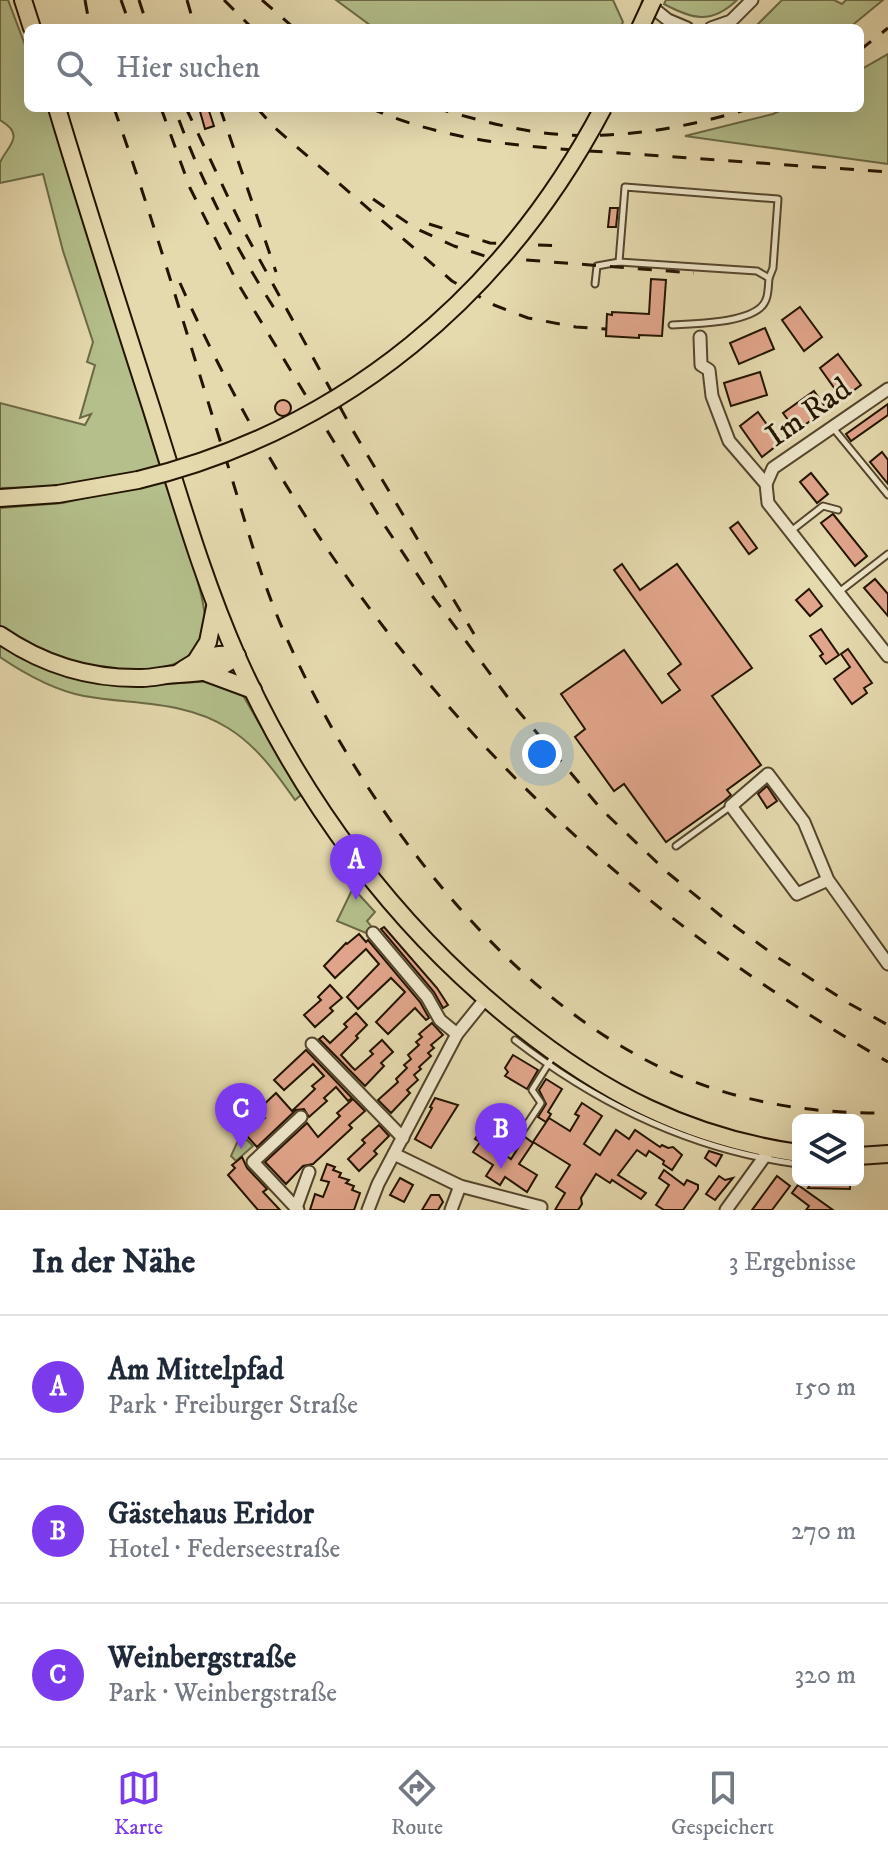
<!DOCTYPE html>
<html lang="de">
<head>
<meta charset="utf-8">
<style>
  :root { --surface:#fff; --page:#f2f2f3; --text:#1f2937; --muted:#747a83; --line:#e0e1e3; --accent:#7c3aed }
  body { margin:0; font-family:"IM FELL DW Pica",serif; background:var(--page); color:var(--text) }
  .controls { position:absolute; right:24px; bottom:24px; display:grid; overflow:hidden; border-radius:12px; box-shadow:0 8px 32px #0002 }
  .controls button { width:72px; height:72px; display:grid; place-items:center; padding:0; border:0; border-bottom:2px solid var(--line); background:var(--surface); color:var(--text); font:40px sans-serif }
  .you { position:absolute; left:542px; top:754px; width:28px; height:28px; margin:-20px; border:6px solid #fff; border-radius:50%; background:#1a73e8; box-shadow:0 0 0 12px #1a73e833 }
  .badge { display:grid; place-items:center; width:52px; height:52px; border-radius:50%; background:var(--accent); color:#fff; font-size:26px; font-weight:700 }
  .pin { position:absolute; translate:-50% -66px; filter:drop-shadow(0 2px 4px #0008) }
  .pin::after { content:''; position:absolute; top:42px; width:28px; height:24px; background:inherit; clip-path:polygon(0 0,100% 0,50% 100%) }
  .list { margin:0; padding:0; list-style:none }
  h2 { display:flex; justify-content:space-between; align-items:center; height:104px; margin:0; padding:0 32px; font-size:34px }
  h2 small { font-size:26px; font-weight:400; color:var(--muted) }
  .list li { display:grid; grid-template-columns:52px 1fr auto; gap:24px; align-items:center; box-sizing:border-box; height:144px; padding:0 32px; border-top:2px solid var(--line) }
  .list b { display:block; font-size:30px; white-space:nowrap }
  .list p { margin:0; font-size:26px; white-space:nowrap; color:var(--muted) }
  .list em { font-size:26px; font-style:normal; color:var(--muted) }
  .icon { flex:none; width:44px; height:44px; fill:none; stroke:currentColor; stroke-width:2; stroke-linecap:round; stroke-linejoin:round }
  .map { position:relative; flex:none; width:888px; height:1210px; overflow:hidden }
  .search { position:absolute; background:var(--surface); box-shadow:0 8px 32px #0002; left:24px; right:24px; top:24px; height:88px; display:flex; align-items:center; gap:20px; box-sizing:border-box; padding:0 28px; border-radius:12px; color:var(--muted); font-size:30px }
  .sheet { height:536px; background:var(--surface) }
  nav { display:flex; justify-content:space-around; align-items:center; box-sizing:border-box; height:112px; border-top:2px solid var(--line); background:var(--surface); font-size:22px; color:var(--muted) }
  nav a { display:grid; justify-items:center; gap:4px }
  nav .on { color:var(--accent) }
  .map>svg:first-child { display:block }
</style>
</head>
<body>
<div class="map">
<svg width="888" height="1210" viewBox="0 0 888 1210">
  <rect width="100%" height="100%" fill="#e5d9ae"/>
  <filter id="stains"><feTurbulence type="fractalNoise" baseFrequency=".0025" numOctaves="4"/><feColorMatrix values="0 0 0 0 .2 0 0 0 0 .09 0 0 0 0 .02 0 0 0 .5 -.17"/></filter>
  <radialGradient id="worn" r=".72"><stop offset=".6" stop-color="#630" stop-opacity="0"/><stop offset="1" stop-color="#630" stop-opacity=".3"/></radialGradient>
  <g fill="#b4bf8b" stroke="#6c6a46" stroke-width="2">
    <path d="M 0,0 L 8,0 L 28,53 L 28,108 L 48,108 L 52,118 L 160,466 C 109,482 53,488 0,488 L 0,403 L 85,425 L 91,414 L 80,418 L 95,365 L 87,362 L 93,342 L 63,251 L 43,174 L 0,183 C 0,178 0,169 0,163 C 5,148 28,136 0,120 Z"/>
    <polygon points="336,0 613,0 623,22 620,28 374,28"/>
    <path d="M 666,0 L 737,0 C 711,25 692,19 664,4 Z"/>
    <polygon points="782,0 834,0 842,4 846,0 883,0 849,28 754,28"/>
    <polygon points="888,54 888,164 685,136 773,114 786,108 860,108 860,70"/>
    <path d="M 164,479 C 174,510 209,600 205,628 C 199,681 108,674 71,663 C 46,655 22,641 0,626 L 0,508 L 63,503 Z"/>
    <path d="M 0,643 L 148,685 L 214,681 L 241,692 L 301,795 L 295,800 C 276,773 257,746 228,728 C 184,700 133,705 84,696 C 54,690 25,674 0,657 Z"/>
    <polygon points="353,888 375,912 367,921 375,931 371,935 337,921"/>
    <polygon points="241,1134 253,1146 236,1161 231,1156"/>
  </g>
  <g fill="#e1a58b" stroke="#231400" stroke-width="2">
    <polygon points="199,108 208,108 214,126 205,129"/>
    <polygon points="610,208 618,208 616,227 608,227"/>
    <polygon points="651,279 666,280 662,336 639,335 639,338 606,336 607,314 612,315 612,312 649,314"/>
    <polygon points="800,307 822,337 804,351 782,320"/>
    <polygon points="765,328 774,349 739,364 730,343"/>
    <polygon points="838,354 861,385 842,399 820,368"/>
    <polygon points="760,372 767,395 731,406 724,383"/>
    <polygon points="814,391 827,409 796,431 783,413"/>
    <circle cx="283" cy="408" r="8"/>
    <polygon points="888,404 888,415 851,441 846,434"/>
    <polygon points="758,412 780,443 762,457 740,426"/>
    <polygon points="882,452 888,460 888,484 870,462"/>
    <polygon points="811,473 828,494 817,503 800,482"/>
    <polygon points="833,514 867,556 855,566 821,523"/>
    <polygon points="738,522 757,548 749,554 730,528"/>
    <polygon points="622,564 640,590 677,564 752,668 712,696 761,765 727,790 731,795 724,801 666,842 624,784 614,791 575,737 585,729 561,694 624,650 662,703 680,690 668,674 681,664 614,570"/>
    <polygon points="875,579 888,594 888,616 864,588"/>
    <polygon points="809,589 822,606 810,616 796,600"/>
    <polygon points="821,629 839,655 826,664 820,656 823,654 810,636"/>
    <polygon points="848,649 872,683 864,688 867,693 852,704 834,679 850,667 841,654"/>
    <polygon points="767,786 777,801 767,808 758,794"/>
    <polygon points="384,927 437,988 448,1005 443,1008 434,992 381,929"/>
    <polygon points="359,934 366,942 368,940 420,1002 429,1018 426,1020 415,1008 388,1034 376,1022 405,992 391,978 358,1009 347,997 379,964 366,949 335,978 324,966 346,943 347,944"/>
    <polygon points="330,985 342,998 330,1008 333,1011 315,1027 304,1015 321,1000 318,997"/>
    <polygon points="356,1013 367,1025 356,1036 358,1038 341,1055 352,1067 355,1070 373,1054 370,1051 382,1040 393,1052 381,1063 384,1066 365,1086 319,1039 323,1036 330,1043 347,1027 344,1024"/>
    <polygon points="432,1023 443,1035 431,1045 434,1048 428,1053 431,1056 419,1067 421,1069 414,1075 418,1080 407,1090 410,1093 391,1113 378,1100 398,1082 396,1079 407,1068 404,1065 411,1059 408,1055 419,1045 416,1042 422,1037 419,1034"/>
    <polygon points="306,1050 352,1098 348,1101 336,1087 324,1098 327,1101 309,1117 304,1109 296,1110 257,1147 246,1135 265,1118 257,1111 276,1093 292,1111 315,1089 312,1086 324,1076 313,1064 284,1090 274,1080"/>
    <polygon points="513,1055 538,1070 527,1089 505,1076 508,1072 505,1068"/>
    <polygon points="546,1079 562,1089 548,1112 551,1114 546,1122 538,1117 546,1104 539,1090"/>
    <polygon points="435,1098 458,1105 431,1148 415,1139 432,1108 430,1107"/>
    <polygon points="353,1099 365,1111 349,1125 352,1128 313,1164 303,1166 286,1184 265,1162 307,1123 318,1137 340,1116 337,1113"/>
    <polygon points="582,1103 602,1116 584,1144 600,1155 616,1130 629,1139 635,1130 660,1147 662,1145 668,1148 673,1147 682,1155 672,1170 663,1164 664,1161 649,1151 646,1156 637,1150 618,1175 646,1193 641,1199 612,1180 610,1183 596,1174 581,1198 582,1204 578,1210 555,1210 565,1193 556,1187 570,1165 533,1142 549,1118 570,1131 579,1116 575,1114"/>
    <polygon points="497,1120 506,1125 492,1146 511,1159 525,1137 533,1143 519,1164 537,1175 527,1192 505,1177 500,1185 486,1176 493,1165 473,1152 480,1142 475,1139 480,1131 485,1134"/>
    <polygon points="379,1125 389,1136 374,1151 377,1154 359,1171 348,1159 365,1143 362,1140"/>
    <polygon points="709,1151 722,1155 716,1166 705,1158"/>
    <polygon points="242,1157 247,1168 267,1189 263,1192 280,1210 258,1210 228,1175 235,1168 232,1165"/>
    <polygon points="327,1164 335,1167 333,1170 341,1173 339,1177 349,1180 346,1183 354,1186 352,1190 360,1193 354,1210 310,1210 315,1194 323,1197 329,1182 321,1180"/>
    <polygon points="664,1170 684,1185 687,1180 698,1185 698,1189 683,1210 664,1210 656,1205 669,1185 659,1178"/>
    <polygon points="719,1176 725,1180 733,1178 715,1200 706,1194"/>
    <polygon points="777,1176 790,1186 772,1210 752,1210"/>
    <polygon points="400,1178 413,1185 404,1202 390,1195"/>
    <polygon points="813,1180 850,1181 850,1189 808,1188"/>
    <polygon points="798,1185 833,1210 806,1210 809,1206 792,1193"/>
    <polygon points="431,1195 439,1195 443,1202 438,1210 422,1210"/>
  </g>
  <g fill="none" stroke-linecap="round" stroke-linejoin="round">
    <g stroke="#54452c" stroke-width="9">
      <g id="lane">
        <polyline points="619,262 625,187 778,199 773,268 769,278"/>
        <path d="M 595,284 L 597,266 L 619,262 L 757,271 L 769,278 C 768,288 769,301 760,308 C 742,323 695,324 672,325"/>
        <polyline points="833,428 888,495"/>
        <polyline points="791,531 823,506 838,510"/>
        <polyline points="839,592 888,554"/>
        <polyline points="676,846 731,806"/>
        <path d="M 515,1040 C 599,1105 693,1150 798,1164"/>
        <polyline points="512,1147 541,1103 532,1090 554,1055"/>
      </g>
    </g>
    <g stroke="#54452c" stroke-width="15">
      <g id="street">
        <polyline points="648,4 668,20 687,28"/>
        <polyline points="711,28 731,21 752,0"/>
        <polyline points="700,337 701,365 709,370 712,396 729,441 766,484 768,503 888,656"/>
        <polyline points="766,484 773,468 888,389"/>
        <polyline points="828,880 797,894 731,806 768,774 804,822 828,880 888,964"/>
        <polyline points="373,933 427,997 440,1020 457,1034"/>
        <polyline points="312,1044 403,1138"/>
        <polyline points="394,1154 460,1186 541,1207"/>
        <polyline points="296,1208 309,1172"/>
        <polyline points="298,1210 253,1162 301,1117"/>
        <polyline points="368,1210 378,1184 457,1034 486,998"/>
        <polyline points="451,1210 460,1186"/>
        <polyline points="726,1210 770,1149"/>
      </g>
    </g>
    <g stroke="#231400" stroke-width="20">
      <g id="primary">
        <polyline points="23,0 32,28"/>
        <path d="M 57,108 C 87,208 119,308 151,407 C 178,492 202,578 238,659 C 301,800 396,928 517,1024 C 603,1093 688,1137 798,1153"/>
        <polyline points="0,498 58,494 138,480"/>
        <path d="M 0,635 C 42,664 91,679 142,678 C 154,678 167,674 179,674 C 202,673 218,672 237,656"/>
        <polyline points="196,661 208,642 215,607"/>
        <polyline points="207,673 253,690"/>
        <path d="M 177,674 C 196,660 213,651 237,656"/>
        <polyline points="858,1156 888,1154"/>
      </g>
    </g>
    <use href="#lane" stroke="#eee6ca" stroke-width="5"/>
    <use href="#street" stroke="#eee6ca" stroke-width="11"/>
    <use href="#primary" stroke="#e5d9ae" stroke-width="16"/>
    <g stroke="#231400" stroke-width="3" stroke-dasharray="14 14" stroke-linecap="butt">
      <polyline points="85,0 90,28"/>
      <polyline points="121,0 131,28"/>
      <polyline points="139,0 148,28"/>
      <polyline points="187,0 195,28"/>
      <polyline points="224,0 252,28"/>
      <polyline points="262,0 294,28"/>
      <polyline points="860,50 888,28"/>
      <path d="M 114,108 C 156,227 191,349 229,469 C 246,524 261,580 284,632 C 357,800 502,998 673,1073 C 741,1103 814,1114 888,1113"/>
      <polyline points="161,108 190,188 237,282 385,526 427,589 515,707 602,810 668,873 721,916 774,955 850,1004 888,1025"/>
      <polyline points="186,108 244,231 352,429 474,634"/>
      <polyline points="220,108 276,272"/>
      <polyline points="257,108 275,128 452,281 494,305 528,318 576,327 606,329"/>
      <path d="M 370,108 C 458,146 539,147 633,154 C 718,160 803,166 888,172"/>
      <path d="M 435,108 C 468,117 502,127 537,132 C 607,142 684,129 751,108"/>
      <path d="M 179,120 C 204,187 236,248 274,308"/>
      <polyline points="373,199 415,228 454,246 488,257 694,273"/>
      <polyline points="429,224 490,243 566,246"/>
      <path d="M 180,283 C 330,620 568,880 888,1062"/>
    </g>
    <g stroke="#231400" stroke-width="20" stroke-linecap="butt">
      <g id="primary-bridge">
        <polyline points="640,28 653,0"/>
        <path d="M 138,480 C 345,430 505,294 603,108"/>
      </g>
    </g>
    <use href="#primary-bridge" stroke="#e5d9ae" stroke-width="16"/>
  </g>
  <g text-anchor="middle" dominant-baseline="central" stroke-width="6" stroke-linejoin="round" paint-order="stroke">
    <g font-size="32" fill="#231400" stroke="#eee6ca">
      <text transform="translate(809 413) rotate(-35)">Im Rad</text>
    </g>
  </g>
  <rect width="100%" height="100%" filter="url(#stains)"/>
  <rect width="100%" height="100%" fill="url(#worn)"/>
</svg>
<div class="controls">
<button><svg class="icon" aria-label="layers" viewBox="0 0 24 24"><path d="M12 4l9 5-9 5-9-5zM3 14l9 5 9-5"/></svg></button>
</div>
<div class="you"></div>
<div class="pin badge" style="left:356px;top:900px">A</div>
<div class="pin badge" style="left:501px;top:1169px">B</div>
<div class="pin badge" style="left:241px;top:1149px">C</div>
<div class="search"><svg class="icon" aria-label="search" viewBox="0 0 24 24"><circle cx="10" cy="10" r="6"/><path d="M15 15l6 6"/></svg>Hier suchen</div>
</div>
<section class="sheet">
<h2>In der Nähe<small>3 Ergebnisse</small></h2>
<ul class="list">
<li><span class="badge">A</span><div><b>Am Mittelpfad</b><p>Park · Freiburger Straße</p></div><em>150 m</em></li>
<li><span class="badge">B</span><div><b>Gästehaus Eridor</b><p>Hotel · Federseestraße</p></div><em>270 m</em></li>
<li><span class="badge">C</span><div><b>Weinbergstraße</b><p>Park · Weinbergstraße</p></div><em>320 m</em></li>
</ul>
</section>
<nav>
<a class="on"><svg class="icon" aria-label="map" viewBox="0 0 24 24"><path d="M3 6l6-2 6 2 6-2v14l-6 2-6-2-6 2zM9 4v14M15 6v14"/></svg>Karte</a>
<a><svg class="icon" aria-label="directions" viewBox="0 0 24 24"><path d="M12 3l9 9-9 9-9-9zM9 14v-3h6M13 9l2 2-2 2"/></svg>Route</a>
<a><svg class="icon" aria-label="saved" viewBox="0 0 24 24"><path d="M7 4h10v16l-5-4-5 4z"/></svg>Gespeichert</a>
</nav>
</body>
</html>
